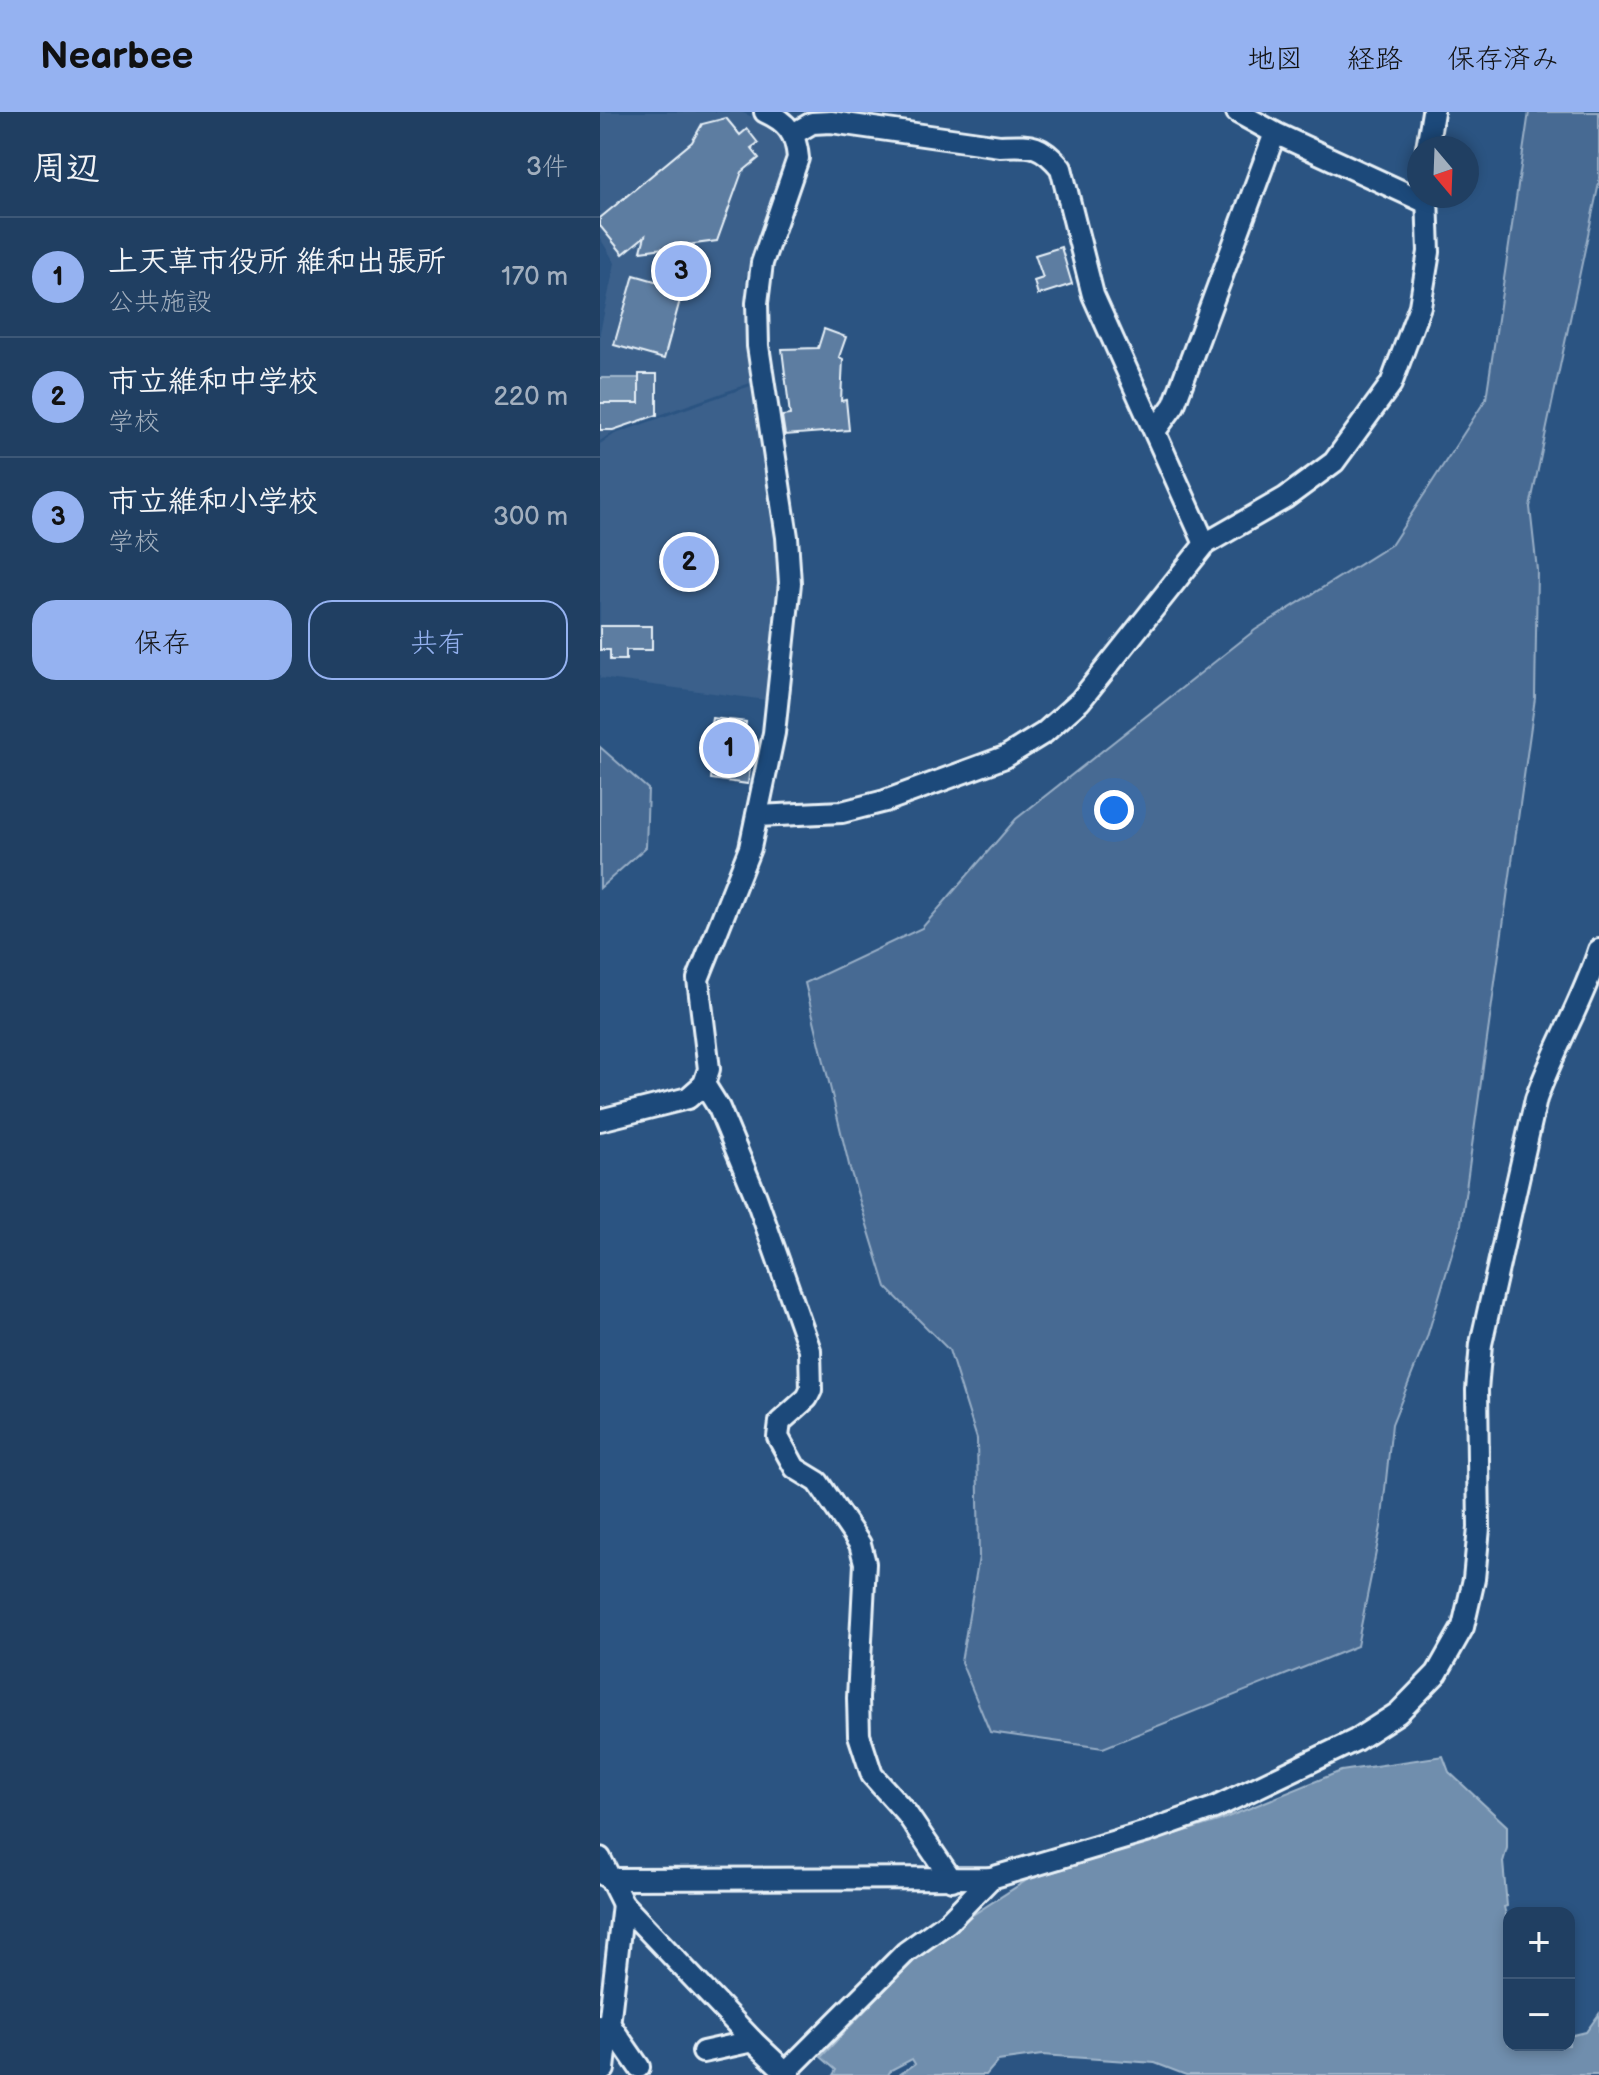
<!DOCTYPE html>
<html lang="ja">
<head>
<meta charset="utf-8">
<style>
  :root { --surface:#203f62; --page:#284668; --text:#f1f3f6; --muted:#a2afbe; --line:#3d5877; --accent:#95b2f1 }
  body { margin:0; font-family:"Balsamiq Sans","Klee One",sans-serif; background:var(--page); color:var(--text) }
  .controls { position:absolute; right:24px; bottom:24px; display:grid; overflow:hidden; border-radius:16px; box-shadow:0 4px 12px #0003 }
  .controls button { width:72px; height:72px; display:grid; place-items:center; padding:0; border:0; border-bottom:2px solid var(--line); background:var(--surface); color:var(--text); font:40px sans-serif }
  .compass { position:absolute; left:807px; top:24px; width:72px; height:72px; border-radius:50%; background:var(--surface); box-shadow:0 4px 12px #0003; rotate:161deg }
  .you { position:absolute; left:514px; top:698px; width:28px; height:28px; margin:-20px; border:6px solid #fff; border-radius:50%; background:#1a73e8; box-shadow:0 0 0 12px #1a73e833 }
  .badge { display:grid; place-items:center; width:52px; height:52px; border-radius:50%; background:var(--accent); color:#111; font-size:26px; font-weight:700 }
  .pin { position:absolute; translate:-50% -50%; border:4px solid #fff; box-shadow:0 2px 8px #0006 }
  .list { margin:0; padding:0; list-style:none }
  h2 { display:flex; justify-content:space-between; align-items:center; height:104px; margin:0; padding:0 32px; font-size:34px }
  h2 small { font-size:26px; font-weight:400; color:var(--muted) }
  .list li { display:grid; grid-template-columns:52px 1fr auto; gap:24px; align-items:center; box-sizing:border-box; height:120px; padding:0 32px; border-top:2px solid var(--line) }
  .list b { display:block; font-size:30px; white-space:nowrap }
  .list p { margin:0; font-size:26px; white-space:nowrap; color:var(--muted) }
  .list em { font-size:26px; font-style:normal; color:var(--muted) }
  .actions { display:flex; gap:16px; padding:24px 32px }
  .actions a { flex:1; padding:18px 0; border:2px solid var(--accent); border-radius:24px; text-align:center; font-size:28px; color:var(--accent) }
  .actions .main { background:var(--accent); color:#111 }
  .map { position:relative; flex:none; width:999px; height:1963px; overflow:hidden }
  header { display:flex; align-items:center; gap:48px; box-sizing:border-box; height:112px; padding:0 40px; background:var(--accent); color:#111 }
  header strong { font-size:38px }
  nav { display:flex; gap:44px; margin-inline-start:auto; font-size:28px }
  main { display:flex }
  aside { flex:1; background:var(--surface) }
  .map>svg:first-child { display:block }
</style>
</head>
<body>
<header>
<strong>Nearbee</strong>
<nav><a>地図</a><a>経路</a><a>保存済み</a></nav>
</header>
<main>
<aside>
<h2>周辺<small>3件</small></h2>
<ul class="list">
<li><span class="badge">1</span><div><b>上天草市役所 維和出張所</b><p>公共施設</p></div><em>170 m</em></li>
<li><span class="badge">2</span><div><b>市立維和中学校</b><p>学校</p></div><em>220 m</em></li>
<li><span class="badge">3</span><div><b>市立維和小学校</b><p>学校</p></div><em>300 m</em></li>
</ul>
<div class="actions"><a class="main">保存</a><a>共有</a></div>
</aside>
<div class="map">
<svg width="999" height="1963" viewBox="0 0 999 1963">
  <rect width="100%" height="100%" fill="#2b5482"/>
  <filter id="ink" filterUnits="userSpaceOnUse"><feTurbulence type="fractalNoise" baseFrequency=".0125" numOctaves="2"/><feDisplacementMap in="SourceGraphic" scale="16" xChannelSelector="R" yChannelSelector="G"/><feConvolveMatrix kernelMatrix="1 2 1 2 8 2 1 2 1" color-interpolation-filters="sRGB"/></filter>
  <g filter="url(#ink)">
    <g fill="#3a608b">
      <polygon points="0,0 141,0 168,12 179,23 188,38 188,55 145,167 153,270 14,319 0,329 0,220 15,151 0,126"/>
      <polygon points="153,273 177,424 178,476 166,588 0,566 0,332 15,322"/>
    </g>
    <g fill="#476b93" stroke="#98aec6" stroke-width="2">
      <polygon points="929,0 999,0 999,71 930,395 937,458 935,586 861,1112 827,1225 792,1312 781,1415 757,1534 503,1636 390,1620 361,1550 379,1445 377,1327 349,1238 286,1175 250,1057 205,871 322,816 416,707 655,518 792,432 886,287"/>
      <polygon points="0,635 48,677 46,735 0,776"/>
    </g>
    <g fill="#708ead" stroke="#a0b6cb" stroke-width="2">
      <rect x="0" y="266" width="39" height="25"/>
      <polygon points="843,1644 849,1660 907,1714 907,1736 903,1750 907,1794 904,1795 909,1815 909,1933 969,1933 969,1924 986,1920 999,1902 999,1963 586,1963 555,1951 442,1943 398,1949 386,1963 299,1963 315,1952 312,1947 291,1958 288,1963 233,1963 236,1958 221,1945 315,1846 354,1815 427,1768 618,1709 741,1659"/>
    </g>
    <g fill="#5d7da1" stroke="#e8f1f8" stroke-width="2">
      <polygon points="126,6 140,23 147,17 158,31 151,36 159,46 142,60 117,129 41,139 45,124 23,142 0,114 0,106 92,30 102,12"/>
      <polygon points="461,135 472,172 438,183 434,169 443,166 435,143"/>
      <polygon points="34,163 83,177 64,247 14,233"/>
      <polygon points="224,217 246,225 239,245 243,247 241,289 246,288 249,318 185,323 182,304 190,303 182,237 218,236"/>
      <polygon points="39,262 57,262 57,303 13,318 0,318 0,291 39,291"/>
      <polygon points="0,514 52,514 52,538 26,538 26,548 10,548 10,538 0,538"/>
      <polygon points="112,606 146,610 142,646 151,648 148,672 111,667 116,625 109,624"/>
    </g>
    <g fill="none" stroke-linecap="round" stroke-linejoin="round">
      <g stroke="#e8f1f8" stroke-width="26">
        <g id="minor">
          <polyline points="637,0 675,21 827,91"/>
          <path d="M 193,22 L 212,11 L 231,10 L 400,34 C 431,33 440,31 461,56 L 493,183 L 605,432"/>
          <polyline points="827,36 833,0"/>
          <polyline points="555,319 574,293 675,21"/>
          <polyline points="157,704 242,700 285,689 405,645 444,621 480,589 605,432 685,386 734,350 791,272 820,194 829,140 827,84"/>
          <polyline points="104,972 119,996 156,1085 210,1238 211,1278 207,1286 180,1310 178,1325 195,1356 218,1370 260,1432 265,1451 258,1586 259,1623 272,1663 307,1702 352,1768"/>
          <path d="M 0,1008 L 88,986 L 104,972 L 109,957 L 98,867 L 150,736 L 174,621 L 190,471 L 187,425 L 158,234 L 157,191 L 162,151 L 198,46 C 196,21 187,10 165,0"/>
          <polyline points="0,1746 23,1792 153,1929 189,1963"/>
          <path d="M 0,1761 L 11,1767 L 391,1766 L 546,1720 L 614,1696 L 756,1628 L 798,1601 L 837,1561 L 863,1515 L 874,1467 L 879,1416 L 877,1278 L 881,1232 L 936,987 C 954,936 983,889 999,838"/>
          <polyline points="4,1912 10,1913 39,1955"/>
          <polyline points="103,1940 153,1929"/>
          <polyline points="0,1959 4,1957 23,1792"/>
          <polyline points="183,1963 306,1840 348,1810 391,1766"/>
        </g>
      </g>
      <use href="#minor" stroke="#1f4a7a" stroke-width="20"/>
    </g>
  </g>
</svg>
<div class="controls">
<button>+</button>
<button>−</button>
</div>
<svg class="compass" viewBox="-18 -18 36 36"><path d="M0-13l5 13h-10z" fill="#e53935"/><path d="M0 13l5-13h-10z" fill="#a2afbe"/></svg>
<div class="you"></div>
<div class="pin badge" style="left:129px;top:636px">1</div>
<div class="pin badge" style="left:89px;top:450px">2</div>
<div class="pin badge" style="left:81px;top:159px">3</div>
</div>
</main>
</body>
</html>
